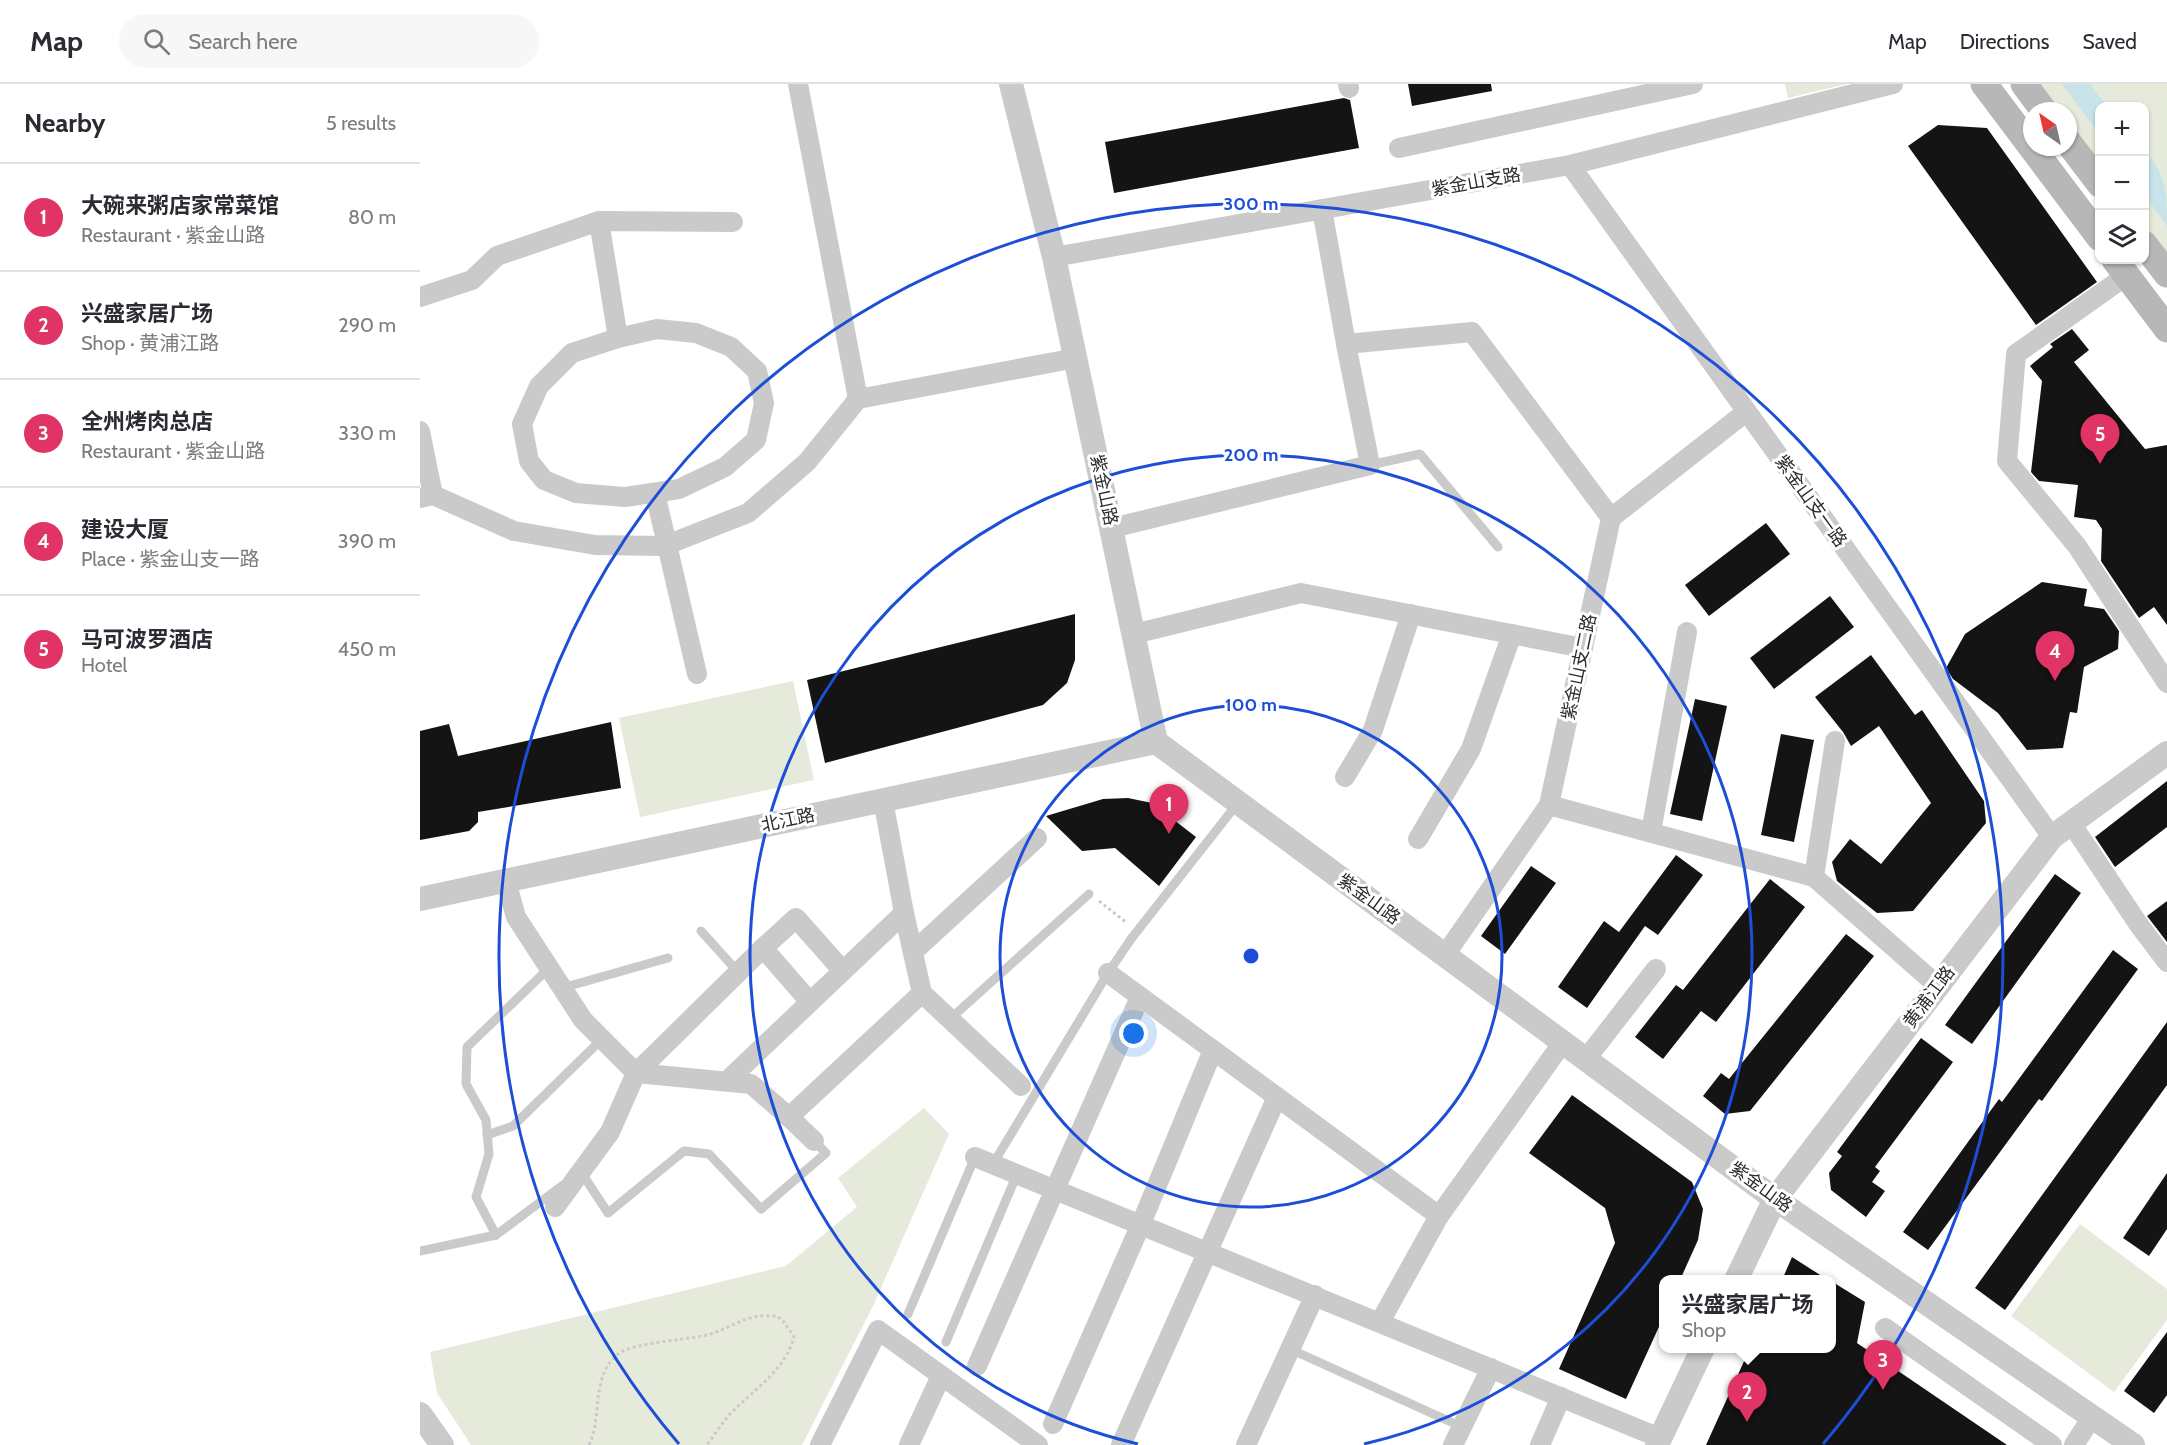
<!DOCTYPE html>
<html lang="en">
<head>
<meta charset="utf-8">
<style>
  :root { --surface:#fff; --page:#f7f7f7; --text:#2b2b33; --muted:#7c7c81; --line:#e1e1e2; --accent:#df3465 }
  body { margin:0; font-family:Cabin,"Noto Sans SC",sans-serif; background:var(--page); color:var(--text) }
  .controls { position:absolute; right:18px; top:18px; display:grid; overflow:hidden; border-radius:12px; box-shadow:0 2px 4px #0004 }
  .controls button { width:54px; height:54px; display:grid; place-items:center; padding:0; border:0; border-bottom:2px solid var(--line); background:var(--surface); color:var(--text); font:30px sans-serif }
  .compass { position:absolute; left:1603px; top:18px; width:54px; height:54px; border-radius:50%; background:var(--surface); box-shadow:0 2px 4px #0004; rotate:326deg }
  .you { position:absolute; left:714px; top:950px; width:21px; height:21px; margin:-15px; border:4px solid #fff; border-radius:50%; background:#1a73e8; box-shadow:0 0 0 9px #1a73e833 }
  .badge { display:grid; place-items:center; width:39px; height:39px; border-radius:50%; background:var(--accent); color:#fff; font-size:20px; font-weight:700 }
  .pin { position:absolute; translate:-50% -50px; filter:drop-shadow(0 2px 3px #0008) }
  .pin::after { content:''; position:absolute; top:32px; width:21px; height:18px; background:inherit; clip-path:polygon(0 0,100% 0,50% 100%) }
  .popup { position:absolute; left:1239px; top:1191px; width:177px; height:78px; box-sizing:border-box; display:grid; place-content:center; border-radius:12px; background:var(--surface); filter:drop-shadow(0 2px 4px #0005); font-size:20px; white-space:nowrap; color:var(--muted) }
  .popup b { font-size:22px; color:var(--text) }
  .popup::after { content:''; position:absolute; left:50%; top:100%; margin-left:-12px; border:12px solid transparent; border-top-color:var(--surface) }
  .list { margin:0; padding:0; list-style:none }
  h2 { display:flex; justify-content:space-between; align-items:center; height:78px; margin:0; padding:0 24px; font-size:26px }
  h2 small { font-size:20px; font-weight:400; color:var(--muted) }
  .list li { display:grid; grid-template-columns:39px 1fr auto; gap:18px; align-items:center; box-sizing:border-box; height:108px; padding:0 24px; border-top:2px solid var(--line) }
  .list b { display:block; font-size:22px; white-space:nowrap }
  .list p { margin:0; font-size:20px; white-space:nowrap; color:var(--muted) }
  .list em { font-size:20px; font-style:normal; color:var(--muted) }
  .icon { flex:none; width:33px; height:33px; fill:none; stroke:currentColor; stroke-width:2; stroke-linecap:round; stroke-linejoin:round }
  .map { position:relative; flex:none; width:1747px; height:1361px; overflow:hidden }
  header { display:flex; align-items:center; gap:36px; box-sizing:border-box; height:84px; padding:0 30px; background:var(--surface); border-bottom:2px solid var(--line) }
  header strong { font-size:28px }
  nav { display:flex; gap:33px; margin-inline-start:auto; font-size:21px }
  .search { width:420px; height:54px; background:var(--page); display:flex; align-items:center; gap:15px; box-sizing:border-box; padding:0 21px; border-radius:33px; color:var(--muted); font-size:22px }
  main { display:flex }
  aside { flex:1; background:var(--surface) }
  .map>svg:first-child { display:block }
</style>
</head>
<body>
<header>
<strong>Map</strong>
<div class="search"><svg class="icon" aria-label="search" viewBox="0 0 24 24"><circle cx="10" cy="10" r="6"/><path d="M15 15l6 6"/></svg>Search here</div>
<nav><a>Map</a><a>Directions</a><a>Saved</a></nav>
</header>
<main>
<aside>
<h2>Nearby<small>5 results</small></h2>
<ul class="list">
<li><span class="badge">1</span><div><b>大碗来粥店家常菜馆</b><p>Restaurant · 紫金山路</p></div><em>80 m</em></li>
<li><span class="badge">2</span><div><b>兴盛家居广场</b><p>Shop · 黄浦江路</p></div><em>290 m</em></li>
<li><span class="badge">3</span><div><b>全州烤肉总店</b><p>Restaurant · 紫金山路</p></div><em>330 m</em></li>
<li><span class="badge">4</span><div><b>建设大厦</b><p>Place · 紫金山支一路</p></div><em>390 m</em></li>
<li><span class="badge">5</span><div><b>马可波罗酒店</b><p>Hotel</p></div><em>450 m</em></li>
</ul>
</aside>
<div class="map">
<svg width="1747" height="1361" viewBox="0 0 1747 1361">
  <rect width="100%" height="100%" fill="#fff"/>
  <g fill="#e6eadb">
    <polygon points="1365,0 1427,0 1368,14"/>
    <polygon points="1603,0 1747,0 1747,191 1725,161 1724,22 1680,22 1679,102 1648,60 1648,27 1623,27"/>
    <polygon points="373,597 394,696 220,733 199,634"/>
    <polygon points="504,1024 529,1050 453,1222 382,1361 51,1361 17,1309 10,1268 366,1182 437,1123 418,1094"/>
    <polygon points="1660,1140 1747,1205 1747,1236 1694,1308 1591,1232"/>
  </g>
  <g fill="#c8e4ea">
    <polygon points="1642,0 1670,0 1687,22 1680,22 1679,50"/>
    <path d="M 1725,67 C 1747,93 1747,107 1747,142 L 1729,117 L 1725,108 Z"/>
  </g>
  <g fill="#141414">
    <polygon points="988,0 1071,0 1072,7 992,22"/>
    <polygon points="924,14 930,16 939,64 694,109 685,58"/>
    <polygon points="1518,41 1567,44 1677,198 1616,241 1488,62"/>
    <polygon points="1652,245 1669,266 1654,278 1725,365 1747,361 1747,541 1734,523 1719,534 1681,477 1682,445 1676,436 1654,433 1658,401 1619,397 1611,388 1622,297 1610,282 1633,263 1630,260"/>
    <polygon points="1346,439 1370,470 1289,532 1265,501"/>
    <polygon points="1622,498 1667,505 1664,522 1684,525 1699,547 1698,565 1664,583 1657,629 1650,628 1643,664 1607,666 1578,629 1533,595 1526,584 1545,550"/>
    <polygon points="1410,512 1434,543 1354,605 1330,574"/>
    <polygon points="655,530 655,576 647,599 623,621 405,679 387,596"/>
    <polygon points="1451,571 1495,631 1502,626 1564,717 1566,739 1493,827 1457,829 1417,797 1412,778 1430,755 1461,780 1511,719 1459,642 1431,662 1423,648 1395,613"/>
    <polygon points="1275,615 1307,622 1282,737 1250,730"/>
    <polygon points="191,638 201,704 58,728 58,738 49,747 0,756 0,647 29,640 38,672"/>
    <polygon points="1361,650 1394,656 1374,758 1341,751"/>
    <polygon points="1747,697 1747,743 1695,783 1675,753"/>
    <polygon points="708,714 732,719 776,753 739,802 695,764 662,767 626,732 683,715"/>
    <polygon points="1256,771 1283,791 1238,851 1225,842 1167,924 1138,903 1184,837 1199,848"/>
    <polygon points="1111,782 1136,799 1085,870 1061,852"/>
    <polygon points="1635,790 1661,809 1552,960 1525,941"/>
    <polygon points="1350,795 1385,823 1296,938 1281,927 1243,975 1215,953 1256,901 1263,906"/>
    <polygon points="1747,817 1747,858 1727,832"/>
    <polygon points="1426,850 1454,872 1330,1027 1305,1030 1283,1012 1301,989 1309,995"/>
    <polygon points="1693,866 1718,885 1622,1017 1619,1015 1508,1166 1483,1148 1579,1015 1582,1018"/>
    <polygon points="1747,938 1747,1001 1585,1226 1555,1204"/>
    <polygon points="1501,954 1533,978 1455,1083 1460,1087 1452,1098 1465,1107 1446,1133 1411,1106 1409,1089 1422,1072 1417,1068"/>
    <polygon points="1152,1011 1272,1098 1283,1125 1278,1156 1260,1196 1243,1196 1243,1234 1206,1315 1139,1285 1195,1159 1185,1124 1109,1069"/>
    <polygon points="1747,1089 1747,1145 1729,1172 1703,1154"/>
    <polygon points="1372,1173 1408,1196 1362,1196"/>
    <polygon points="1411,1197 1445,1218 1437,1259 1587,1361 1286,1361 1330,1264 1411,1264"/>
    <polygon points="1747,1248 1747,1311 1734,1329 1704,1307"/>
  </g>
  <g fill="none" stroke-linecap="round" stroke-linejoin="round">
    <g stroke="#cacaca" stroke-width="3" stroke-dasharray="3 3" stroke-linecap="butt">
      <polyline points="679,817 707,839"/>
      <path d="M 169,1361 C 181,1336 173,1306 188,1281 C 191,1277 196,1271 201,1268 C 218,1259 261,1256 282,1252 C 301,1249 316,1237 334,1233 C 341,1231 350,1232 357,1232 L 364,1238 L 374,1253 C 365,1286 335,1305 312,1328 C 303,1337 295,1350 287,1361"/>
    </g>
    <g stroke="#cacaca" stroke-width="9">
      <polyline points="950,381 1000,370 1078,463"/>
      <polyline points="281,847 319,889"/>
      <polyline points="142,904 248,874"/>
      <polyline points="530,935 669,810"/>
      <polyline points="67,1051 93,1042 182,955"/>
      <polyline points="573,1080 688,889 711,855 817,720"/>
      <polyline points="161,1088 188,1129 264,1067 289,1070 341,1125 406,1069 394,1057"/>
      <polyline points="76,1151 56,1113 69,1070 66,1036 46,1000 47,963 129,884"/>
      <polyline points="0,1167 76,1151 143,1101"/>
      <polyline points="488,1230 555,1073"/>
      <polyline points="526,1258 597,1090"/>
      <polyline points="870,1265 1042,1343"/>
    </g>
    <g stroke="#cacaca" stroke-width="20">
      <polyline points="378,0 438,315"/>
      <polyline points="928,0 929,4"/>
      <polyline points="979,64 1273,0"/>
      <polyline points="1150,81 1632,753"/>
      <polyline points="902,125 926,260 1052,248 1191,434"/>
      <polyline points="179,137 198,254 152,269 119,302 102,340 109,377 124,396 156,409 205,413 259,405 305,383 336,356 344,319 337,287 311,263 276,249 237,245 198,254"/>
      <polyline points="634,173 1150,81 1473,0"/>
      <polyline points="1707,191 1596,270 1587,377 1657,462 1747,599"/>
      <polyline points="0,213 52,196 77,172 179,137 313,138"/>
      <polyline points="0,347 13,411"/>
      <polyline points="235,409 277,590"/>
      <polyline points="0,414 13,411 94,447 175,461 244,462 328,429 387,378 438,315 656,274"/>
      <polyline points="692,444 950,381 926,260"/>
      <polyline points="714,550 881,509 1163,564"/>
      <polyline points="925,693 953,646 991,530"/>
      <polyline points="1129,721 1394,793 1518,902"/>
      <polyline points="1651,739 1719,841 1747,878"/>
      <polyline points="1231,748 1267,548"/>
      <polyline points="998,755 1051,665 1092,550"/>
      <polyline points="1394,793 1415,657"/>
      <polyline points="86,797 96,833 163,936 216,989 331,1000 369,1033 394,1057"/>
      <polyline points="484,829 502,909 601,1002"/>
      <polyline points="343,864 376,834 423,887"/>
      <polyline points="493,868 617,754"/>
      <polyline points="1025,871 1129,721 1191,434 1326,328"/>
      <polyline points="688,889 1019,1132"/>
      <polyline points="1166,975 1236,885"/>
      <polyline points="307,997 484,829 463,716"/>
      <polyline points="369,1033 502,909"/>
      <polyline points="555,1073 1240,1354"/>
      <polyline points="135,1123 190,1048 216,989 343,864 390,918"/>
      <polyline points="960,1238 1019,1132 1143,958"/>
      <polyline points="1465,1244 1632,1361"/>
      <polyline points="557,1282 720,913"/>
      <polyline points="633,1340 721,1140 793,966"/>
      <polyline points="400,1361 458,1246 618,1361"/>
      <polyline points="489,1361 521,1292"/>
      <polyline points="701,1361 857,1013"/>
      <polyline points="826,1361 895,1211"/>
      <polyline points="1033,1361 1071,1284"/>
      <polyline points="1120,1361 1141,1313"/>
      <polyline points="1654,1361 1672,1333"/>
    </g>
    <g stroke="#cacaca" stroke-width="24">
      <polyline points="591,0 634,173 736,658 1355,1115 1713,1361"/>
      <polyline points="0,815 736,658"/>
      <polyline points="1316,1196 1355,1115 1632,753 1747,669"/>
      <polyline points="0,1330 22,1361"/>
      <polyline points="1237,1361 1283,1264"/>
    </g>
    <g stroke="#b7b7b7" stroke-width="27">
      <polyline points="1564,0 1680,154"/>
      <polyline points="1604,0 1624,27"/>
      <polyline points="1648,58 1680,100"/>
      <polyline points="1724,160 1747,190"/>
      <polyline points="1695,176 1747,245"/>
    </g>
  </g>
  <g fill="none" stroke="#1d4ed8" stroke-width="3">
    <circle cx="831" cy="872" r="251"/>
    <path d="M718 1360A501 501 0 1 1 944 1360"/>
    <path d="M259 1360A752 752 0 1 1 1403 1360"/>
  </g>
  <g text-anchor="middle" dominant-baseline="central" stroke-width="6" stroke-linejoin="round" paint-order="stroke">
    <g font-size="18" fill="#2d2d2d" stroke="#fff">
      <text transform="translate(1056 98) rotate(-10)">紫金山支路</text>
      <text transform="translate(684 406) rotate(78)">紫金山路</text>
      <text transform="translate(1391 417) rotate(54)">紫金山支一路</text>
      <text transform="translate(1159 583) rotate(-78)">紫金山支二路</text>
      <text transform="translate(368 736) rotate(-12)">北江路</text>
      <text transform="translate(949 815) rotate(36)">紫金山路</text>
      <text transform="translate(1509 913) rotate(-53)">黄浦江路</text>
      <text transform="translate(1341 1103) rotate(36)">紫金山路</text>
    </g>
  </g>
  <circle cx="831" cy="872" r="9" fill="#1d4ed8" stroke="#fff" stroke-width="3"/>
  <g font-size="18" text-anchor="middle" font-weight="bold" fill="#1d4ed8" stroke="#fff" stroke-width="6" stroke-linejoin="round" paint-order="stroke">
    <text x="831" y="126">300 m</text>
    <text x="831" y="377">200 m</text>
    <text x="831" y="627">100 m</text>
  </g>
</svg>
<div class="controls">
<button>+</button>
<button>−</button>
<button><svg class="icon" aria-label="layers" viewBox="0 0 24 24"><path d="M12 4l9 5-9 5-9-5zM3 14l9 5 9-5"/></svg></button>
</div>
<svg class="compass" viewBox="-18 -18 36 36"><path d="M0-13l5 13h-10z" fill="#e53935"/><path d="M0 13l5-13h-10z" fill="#7c7c81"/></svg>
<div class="you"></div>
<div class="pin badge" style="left:749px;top:750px">1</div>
<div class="pin badge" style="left:1327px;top:1338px">2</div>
<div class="popup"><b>兴盛家居广场</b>Shop</div>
<div class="pin badge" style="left:1463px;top:1306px">3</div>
<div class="pin badge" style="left:1635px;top:597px">4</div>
<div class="pin badge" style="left:1680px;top:380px">5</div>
</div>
</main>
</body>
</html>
